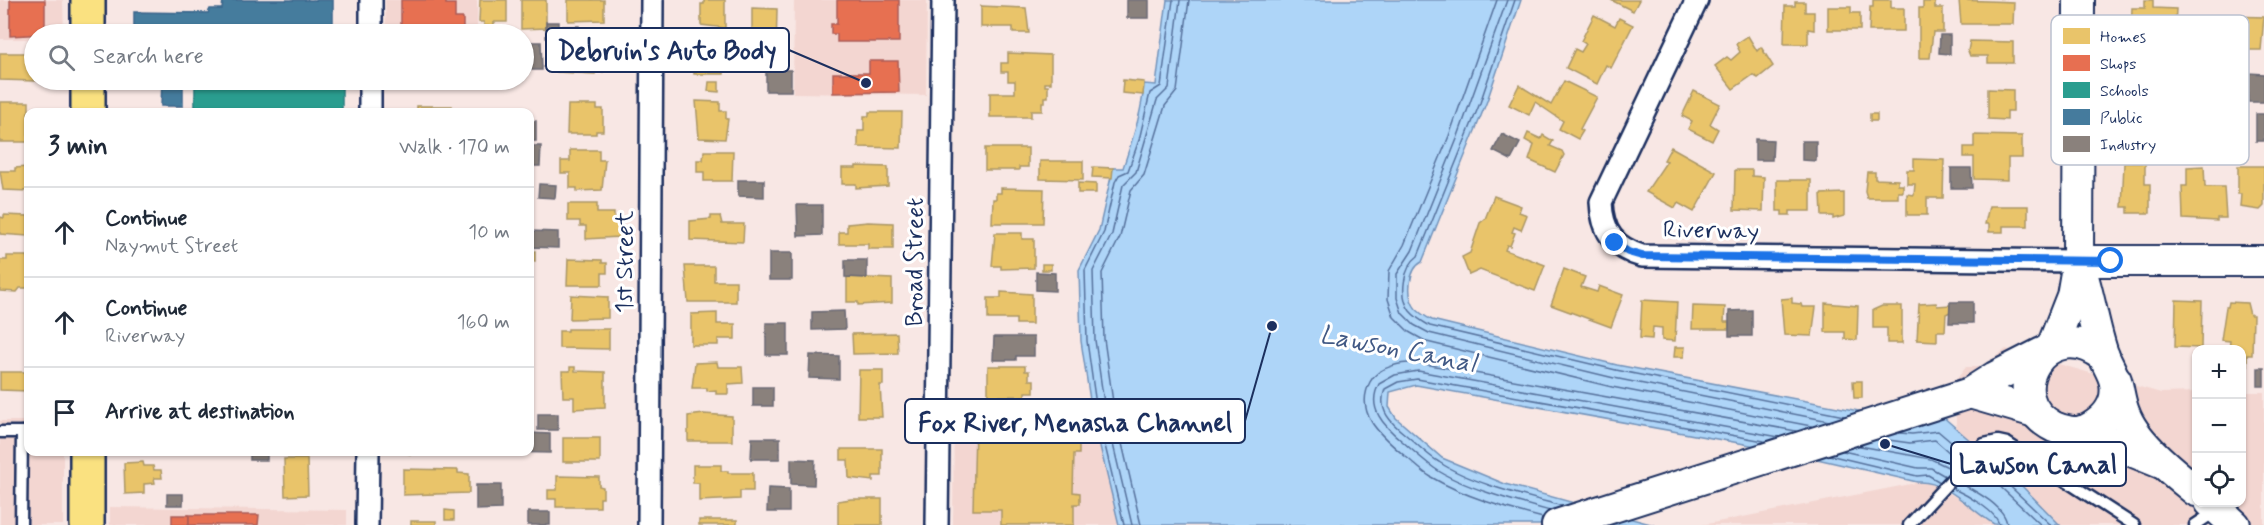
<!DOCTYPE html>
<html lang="en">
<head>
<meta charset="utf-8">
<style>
  :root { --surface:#fff; --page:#f2f2f3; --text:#1f2937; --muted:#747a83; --line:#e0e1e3 }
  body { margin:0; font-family:Mynerve,sans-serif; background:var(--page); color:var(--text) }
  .controls { position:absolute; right:18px; bottom:18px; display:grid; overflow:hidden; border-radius:12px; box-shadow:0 2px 4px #0004 }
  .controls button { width:54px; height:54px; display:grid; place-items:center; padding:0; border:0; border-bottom:2px solid var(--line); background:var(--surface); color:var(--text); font:30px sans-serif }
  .stop { position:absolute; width:18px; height:18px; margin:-14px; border:4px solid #1a73e8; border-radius:50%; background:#fff }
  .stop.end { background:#1a73e8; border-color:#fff; box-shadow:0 2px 6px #0008 }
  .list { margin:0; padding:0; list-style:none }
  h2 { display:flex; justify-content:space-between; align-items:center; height:78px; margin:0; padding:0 24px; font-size:26px }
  h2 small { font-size:20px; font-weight:400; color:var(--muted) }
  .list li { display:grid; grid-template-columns:39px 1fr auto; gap:18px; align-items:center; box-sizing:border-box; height:90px; padding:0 24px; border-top:2px solid var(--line) }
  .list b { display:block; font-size:22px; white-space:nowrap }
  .list p { margin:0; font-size:20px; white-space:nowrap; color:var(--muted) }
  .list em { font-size:20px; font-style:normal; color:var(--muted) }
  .icon { flex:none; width:33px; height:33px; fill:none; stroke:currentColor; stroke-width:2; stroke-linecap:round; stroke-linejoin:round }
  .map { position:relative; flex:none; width:2264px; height:525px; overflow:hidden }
  .search { position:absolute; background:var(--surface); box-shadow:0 2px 4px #0004; left:24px; top:24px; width:510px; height:66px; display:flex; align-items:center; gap:15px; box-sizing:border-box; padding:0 21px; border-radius:33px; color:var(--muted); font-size:22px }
  .panel { position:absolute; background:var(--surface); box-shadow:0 2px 4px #0004; left:24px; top:108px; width:510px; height:348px; border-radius:12px }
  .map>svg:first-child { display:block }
</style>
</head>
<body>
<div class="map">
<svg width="2264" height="525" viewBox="0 0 2264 525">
  <rect width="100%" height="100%" fill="#f8e7e4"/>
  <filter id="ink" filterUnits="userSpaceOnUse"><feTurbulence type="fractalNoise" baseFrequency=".0167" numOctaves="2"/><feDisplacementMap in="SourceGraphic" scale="12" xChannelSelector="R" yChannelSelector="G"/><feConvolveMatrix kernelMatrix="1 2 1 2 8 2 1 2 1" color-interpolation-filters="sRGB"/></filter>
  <g filter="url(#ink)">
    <g fill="#f3d6d1">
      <polygon points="0,0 63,0 64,34 34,34 34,39 0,39"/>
      <polygon points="385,0 477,0 477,34 386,34"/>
      <polygon points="794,0 927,0 926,95 793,93"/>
      <polygon points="2006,349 2161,393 2196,392 2196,502 2242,502 2242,392 2264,392 2264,525 2060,525 2020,484 1956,429 1956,380 1966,367 1982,367"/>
      <polygon points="954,408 1092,413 1119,525 953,525"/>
      <polygon points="0,421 28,421 28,452 63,452 63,525 0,525"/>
      <polygon points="1926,481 1967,503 1996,525 1702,525"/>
      <polygon points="110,507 347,510 347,525 110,525"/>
    </g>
    <path fill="#aed5f8" stroke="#7393ba" stroke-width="1.5" d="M 1167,0 L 1521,0 L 1487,101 L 1422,262 C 1408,269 1406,297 1416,309 C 1420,313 1426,317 1432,320 L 1617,365 L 1911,421 L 1942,416 L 2020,484 L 2060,525 C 2046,525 2005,525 1994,524 C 1970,510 1947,480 1917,482 L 1778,450 L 1416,385 L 1390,392 L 1389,407 L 1396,418 L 1442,458 L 1505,484 L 1654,525 L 1119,525 L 1092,413 L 1081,341 L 1079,270 L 1099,230 L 1113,168 L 1123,168 C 1132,140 1142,113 1144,84 L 1156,85 Z"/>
    <g fill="#e9c46a" stroke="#ab9766" stroke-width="1.5">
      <polygon points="480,0 507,0 507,22 494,22 494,26 484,26 484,22 479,22"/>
      <polygon points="521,0 546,0 546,28 521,29"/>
      <polygon points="568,0 604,0 604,20 568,21"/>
      <polygon points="704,0 725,0 725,28 701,25 701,4 704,4"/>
      <polygon points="1611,0 1639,0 1633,11"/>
      <polygon points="1873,0 1891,0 1891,8 1904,8 1904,31 1869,31 1870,7 1873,7"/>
      <polygon points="1959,0 2014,2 2013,24 1961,24"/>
      <polygon points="2145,0 2153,0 2153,8 2176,9 2175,27 2169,27 2169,54 2122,53 2122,38 2131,38 2132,8 2145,8"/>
      <polygon points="1795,2 1805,2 1805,12 1814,12 1814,30 1808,29 1808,44 1784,44 1785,6 1795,6"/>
      <polygon points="1923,2 1935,2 1935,8 1943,8 1943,32 1933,32 1930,58 1919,58 1919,8 1923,8"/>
      <polygon points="981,6 1026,8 1029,33 1013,33 1013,27 981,27"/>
      <polygon points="1828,7 1851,7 1851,13 1860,13 1860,30 1828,30"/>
      <polygon points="752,8 777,9 776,55 761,54 761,43 752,43"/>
      <polygon points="1594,15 1615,26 1619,18 1633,25 1611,68 1606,65 1597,84 1566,68 1575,49 1581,52 1586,44 1581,41"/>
      <polygon points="2229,16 2264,17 2261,50 2248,50 2247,58 2228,58"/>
      <polygon points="1748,36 1757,51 1761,47 1773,66 1758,78 1753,75 1733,89 1715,66 1727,57 1731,60 1740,52 1736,44"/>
      <polygon points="688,41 725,42 724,74 694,74 694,55 688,55"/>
      <polygon points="1970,41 2013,42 2013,63 1988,63 1988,56 1970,56 1968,51"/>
      <polygon points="565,50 603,51 603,72 595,72 595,74 557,72 557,51"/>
      <polygon points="0,53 34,53 35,81 0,80"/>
      <polygon points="1008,53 1051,55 1051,83 1045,83 1045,86 1048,86 1048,97 1045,97 1045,102 1042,102 1042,111 1031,111 1031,117 990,117 990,93 1015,93 1015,81 1008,81 1008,72 1001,72 1001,63 1008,63"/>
      <rect x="408" y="80" width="36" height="4"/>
      <polygon points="1123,80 1144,82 1143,95 1122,93"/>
      <polygon points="1564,81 1597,97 1580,129 1583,131 1578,139 1559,129 1563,121 1535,102 1529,115 1509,105 1519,85 1551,105"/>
      <polygon points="709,82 719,82 719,92 708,91"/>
      <polygon points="1988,89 2013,90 2013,111 2007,111 2007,120 1988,119"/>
      <polygon points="1694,91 1720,104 1710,124 1718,129 1712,141 1688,129 1692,121 1682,116"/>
      <polygon points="696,101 720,102 720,111 726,111 726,119 728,119 725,139 699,138"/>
      <polygon points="0,102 29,102 29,111 35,112 28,112 28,142 0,142"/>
      <polygon points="568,105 597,105 597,109 603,109 603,131 596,131 596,134 567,134"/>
      <rect x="417" y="106" width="35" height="6"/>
      <polygon points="869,112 902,112 901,148 858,147 858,131 864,131 864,116 869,116"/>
      <rect x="1870" y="114" width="7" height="7"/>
      <polygon points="1528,133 1541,139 1543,135 1553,141 1550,146 1562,151 1564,155 1555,172 1529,160 1534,145 1525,140"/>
      <polygon points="1974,135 2022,136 2022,158 2008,158 2008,180 1974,179 1974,157 1964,157 1964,147 1974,147"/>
      <polygon points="1671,147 1716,172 1694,212 1678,203 1675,208 1646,192 1667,161 1664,160"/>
      <polygon points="985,148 1028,148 1028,167 1019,167 1019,170 985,170"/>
      <polygon points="570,150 599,150 599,160 605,160 602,190 577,191 577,188 570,188 570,173 561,173 561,161 570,161"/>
      <polygon points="704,151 733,151 732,181 704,181 704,172 697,172 697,160 703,160"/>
      <polygon points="1914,159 1944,160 1943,198 1927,198 1927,215 1907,215 1907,194 1914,195 1915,184 1907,184 1907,170 1914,170"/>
      <polygon points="1040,161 1083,161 1083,180 1040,179"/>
      <polygon points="2124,163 2145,163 2145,184 2150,184 2150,213 2128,213 2128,207 2122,207"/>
      <polygon points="856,166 888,167 888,186 856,188 856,184 842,184 842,168 856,168"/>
      <polygon points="2204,166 2205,187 2224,187 2226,218 2217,218 2217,221 2183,219 2182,186 2187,186 2187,167"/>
      <polygon points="2238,166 2264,166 2264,206 2260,210 2240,207 2241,194 2238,194"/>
      <polygon points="27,167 28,191 3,190 0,171 15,171 15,168"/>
      <polygon points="1093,167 1113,168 1112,178 1092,177"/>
      <polygon points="1735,170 1752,170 1752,176 1764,177 1763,211 1734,210"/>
      <polygon points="1867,172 1875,172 1875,179 1898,180 1898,185 1903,185 1903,192 1898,192 1898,198 1867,198 1865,191"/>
      <polygon points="1777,180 1811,180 1811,211 1790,211 1790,215 1782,215 1782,211 1777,211"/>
      <polygon points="1078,183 1096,184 1096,193 1078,193"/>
      <polygon points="1001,188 1044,189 1043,223 992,223 993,199 996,199 996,193 1001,193"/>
      <polygon points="1844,193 1844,216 1833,219 1833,216 1822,216 1821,194"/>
      <polygon points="1494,196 1521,206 1519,212 1527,215 1521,230 1514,227 1512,232 1515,233 1510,246 1507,245 1505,250 1545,265 1535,291 1480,270 1469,275 1462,257 1470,253 1480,223 1485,219"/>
      <polygon points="568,204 597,204 597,213 614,213 614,221 619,221 619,237 586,239 586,226 580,226 580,221 568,221"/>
      <polygon points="1989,206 2028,206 2028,226 2003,226 2003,232 1989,232 1989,224 1985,224"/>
      <polygon points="4,215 28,216 28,236 0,234 0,217 4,218"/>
      <polygon points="711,216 720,216 722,224 744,224 743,242 690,240 690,221 711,219"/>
      <polygon points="868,222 893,223 893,249 868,249 868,244 839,244 839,232 847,232 847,224"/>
      <polygon points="995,233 1022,233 1022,239 1034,239 1034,268 1001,269 1001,266 992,266"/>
      <rect x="530" y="251" width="5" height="10"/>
      <polygon points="7,256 28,256 28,288 20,288 17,292 0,291 0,260 7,260"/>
      <polygon points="568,259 602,260 602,263 607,263 607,273 602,273 602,285 567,285"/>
      <rect x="1042" y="264" width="9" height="6"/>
      <polygon points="685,266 714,266 714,281 736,281 736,302 688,302"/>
      <polygon points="1564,269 1585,277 1581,287 1597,292 1599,286 1623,295 1611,327 1551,305"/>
      <polygon points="847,277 892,279 892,303 858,305 858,302 847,302"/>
      <polygon points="1001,292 1032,294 1032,324 1016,324 1016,319 988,319 988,298 1001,298"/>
      <polygon points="571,295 608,297 608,318 570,319"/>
      <polygon points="1792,298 1792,303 1801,304 1802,307 1816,307 1812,336 1784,335 1781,299"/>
      <polygon points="1642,300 1677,302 1675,341 1662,340 1662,328 1653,327 1652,339 1640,338"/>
      <polygon points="2176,300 2202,301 2201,348 2175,347"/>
      <polygon points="2229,302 2247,303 2250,315 2253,315 2252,355 2247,355 2247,373 2242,373 2242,350 2229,350 2230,341 2221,340 2226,307 2228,307"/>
      <polygon points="1825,303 1858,306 1857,340 1845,339 1845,332 1825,332"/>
      <polygon points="1936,303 1937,306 1950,305 1950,312 1946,314 1945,331 1937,331 1937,341 1917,340 1919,304"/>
      <polygon points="1693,306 1725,307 1724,322 1729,322 1729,329 1692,329"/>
      <polygon points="1882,306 1902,306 1902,343 1887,343 1887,328 1873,328 1873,310"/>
      <polygon points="717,313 717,324 735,324 735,339 718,339 718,345 691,345 691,314"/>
      <polygon points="568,329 609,329 609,349 559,348 559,331 568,331"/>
      <polygon points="897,333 898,353 853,354 852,334"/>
      <polygon points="1675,347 1685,347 1684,357 1674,357"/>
      <polygon points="717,362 718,367 742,367 743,383 728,384 728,394 716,394 716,390 707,391 707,388 692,388 695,363"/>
      <polygon points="988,366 1025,366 1025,371 1029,371 1029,380 1034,380 1034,392 1025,392 1025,396 988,396"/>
      <polygon points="570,367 575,367 575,371 605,372 605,407 574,409 574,397 563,397 562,371 570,371"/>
      <polygon points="859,370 883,370 883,385 880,385 882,417 858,417"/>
      <polygon points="0,372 28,372 28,391 0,390"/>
      <polygon points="1853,381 1862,381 1862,398 1854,398"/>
      <polygon points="704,414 732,416 732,441 688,441 688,416"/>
      <polygon points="1005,415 1071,417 1071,440 1079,440 1079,454 1074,454 1073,492 1080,493 1080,504 1074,504 1074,525 1001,525 1001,510 973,510 975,428 1005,429"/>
      <rect x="563" y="438" width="37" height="24"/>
      <polygon points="841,449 882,449 882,476 873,476 873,481 849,478 848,460 841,460"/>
      <polygon points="403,452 458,452 410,454"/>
      <polygon points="284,459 307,459 308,495 285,496"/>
      <polygon points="143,462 144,466 153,466 154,470 161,470 162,478 154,478 155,483 144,484 144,493 125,494 124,463"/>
      <polygon points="693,465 721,465 721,471 728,471 728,473 753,473 753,491 740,491 740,499 699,501 699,483 693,483"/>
      <polygon points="403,469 458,470 458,473 469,474 469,493 403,495"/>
      <polygon points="557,476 599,477 599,486 603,487 603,498 600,498 600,507 556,507 556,499 548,499 548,490 557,490"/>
      <polygon points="851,499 882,499 882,525 838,525 838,501"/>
      <polygon points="445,510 454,511 454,520 445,520"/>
      <rect x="699" y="520" width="38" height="5"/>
      <rect x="411" y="521" width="25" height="4"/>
    </g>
    <g fill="#e76f51" stroke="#aa5c55" stroke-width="1.5">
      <polygon points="10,0 45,0 45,34 10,36"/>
      <polygon points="401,0 446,0 446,4 455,4 455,18 463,18 463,34 401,34"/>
      <polygon points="837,0 899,0 899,42 837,42 837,34 831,34 831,24 837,24"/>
      <polygon points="869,61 898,61 899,92 833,93 833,73 869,73"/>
      <rect x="172" y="515" width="17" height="10"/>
      <polygon points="189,515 259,515 258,525 189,525"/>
    </g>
    <polygon fill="#2a9d8f" stroke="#267c80" stroke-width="1.5" points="294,80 320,80 320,85 342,85 342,112 195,112 195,84 294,84"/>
    <g fill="#457b9d" stroke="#38648a" stroke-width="1.5">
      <polygon points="223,0 333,0 333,34 134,34 134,12 208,13 210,9 222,9"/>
      <polygon points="162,80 183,80 183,106 161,106"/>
    </g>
    <g fill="#8a817c" stroke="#696873" stroke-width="1.5">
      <rect x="1127" y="0" width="22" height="18"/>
      <rect x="546" y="22" width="13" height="16"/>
      <polygon points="562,26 579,26 579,37 562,36"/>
      <polygon points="1940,35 1950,35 1950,54 1939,53"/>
      <polygon points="524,42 541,42 542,70 524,70"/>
      <rect x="766" y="70" width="25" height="21"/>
      <polygon points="2248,73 2264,74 2264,102 2248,102"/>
      <rect x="489" y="109" width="13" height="3"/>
      <rect x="2256" y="114" width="8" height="27"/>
      <rect x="530" y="121" width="6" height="20"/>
      <polygon points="1502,134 1520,143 1511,160 1493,151"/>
      <polygon points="1755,139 1773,140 1772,160 1755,160"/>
      <polygon points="1802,141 1816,141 1816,161 1802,160"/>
      <polygon points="530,146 541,146 540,166 530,166"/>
      <polygon points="1951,168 1971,168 1972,188 1951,188"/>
      <polygon points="738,180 764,180 764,197 738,196"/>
      <polygon points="539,184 556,185 555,198 538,197"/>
      <polygon points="797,205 822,205 822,235 798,236"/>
      <polygon points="530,231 558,232 558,248 530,247"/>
      <rect x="769" y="253" width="23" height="27"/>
      <polygon points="845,260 867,260 867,278 845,277"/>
      <polygon points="1036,272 1055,273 1055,291 1036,290"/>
      <polygon points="1950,302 1973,302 1973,323 1949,323"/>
      <polygon points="1752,310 1752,336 1729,336 1729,311"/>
      <polygon points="844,311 845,329 812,330 812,312"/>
      <rect x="766" y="323" width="22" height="32"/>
      <polygon points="994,337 1034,337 1034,356 1016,356 1016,360 993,360"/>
      <polygon points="810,355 839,356 839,379 809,378"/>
      <rect x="2258" y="368" width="6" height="18"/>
      <rect x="753" y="387" width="20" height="19"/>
      <rect x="538" y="414" width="20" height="16"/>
      <polygon points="530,433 550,434 550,453 507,452 530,452"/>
      <polygon points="752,438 780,438 780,459 751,459"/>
      <rect x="250" y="452" width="17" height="8"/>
      <polygon points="791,459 815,460 814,485 791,484"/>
      <polygon points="476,485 501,485 501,509 476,510"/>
      <polygon points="768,488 789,489 789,512 767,512"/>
      <rect x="167" y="494" width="16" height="11"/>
      <rect x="528" y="512" width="22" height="13"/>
    </g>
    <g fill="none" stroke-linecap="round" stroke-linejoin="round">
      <g stroke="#56719c" stroke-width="1.5">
        <polyline points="1497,0 1449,136 1404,245 1389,271 1388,299 1394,317 1409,332 1427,342 1612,387 1811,426"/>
        <polyline points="1507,0 1457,139 1412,251 1397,274 1397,298 1402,313 1414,325 1429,333 1614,378 1829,421"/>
        <path d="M 1515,0 L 1480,103 L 1418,256 C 1403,267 1399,296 1410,311 C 1415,317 1423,322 1430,326 L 1616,370 L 1844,416"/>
        <polyline points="1900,433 1912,434 1938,431 1965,454"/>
        <polyline points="1881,439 1910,443 1935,440 1959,461"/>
        <polyline points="1860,446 1931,459 1952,469"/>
        <polyline points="1843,451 1918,468 1931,468 1945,476"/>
        <polyline points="1829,455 1917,476 1928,475 1940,482"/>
        <polyline points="1980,458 2051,525"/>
        <polyline points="1975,463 2041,525"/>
        <path d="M 1958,482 C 1973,490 2006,506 2007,525"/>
        <path d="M 1952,488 C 1965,494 1997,511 1999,525"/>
        <path d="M 1562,506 C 1525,496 1470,483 1439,462 C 1427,455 1417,444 1406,435 C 1391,423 1377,410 1385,389 L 1398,382 L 1417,379 L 1764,441"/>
        <path d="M 1550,511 C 1517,502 1461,487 1434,468 C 1423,460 1412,450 1402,441 C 1384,426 1366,408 1379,384 L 1395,375 L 1418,371 L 1779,437"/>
        <path d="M 1543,518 C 1505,508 1465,497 1431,477 C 1422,472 1414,463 1406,457 C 1384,438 1353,415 1370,382 C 1378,366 1403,362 1419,363 L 1796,431"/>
        <polyline points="1124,525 1097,412 1087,341 1085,270 1104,232 1115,182 1119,175 1128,171 1139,140 1150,93 1161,86 1173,0"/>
        <polyline points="1132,525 1105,410 1095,340 1093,271 1112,234 1123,185 1136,172 1157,100 1169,88 1180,0"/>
        <polyline points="1141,525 1114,409 1104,339 1102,273 1120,237 1131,190 1144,175 1165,106 1177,91 1189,0"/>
      </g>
      <g stroke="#1b2f5e" stroke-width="15">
        <g id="lane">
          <polyline points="0,432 28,432"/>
          <polyline points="21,525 22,432"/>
          <polyline points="1909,525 1984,444 1998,441 2007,443 2134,525"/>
          <polyline points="2195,525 2216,511"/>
        </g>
      </g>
      <g stroke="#1b2f5e" stroke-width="26">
        <g id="street">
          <path d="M 1697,0 L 1601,202 C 1602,231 1614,248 1642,256 L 2078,261"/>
          <polyline points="371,34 371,0"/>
          <polyline points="370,112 370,80"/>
          <polyline points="367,525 368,452"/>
          <polyline points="649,525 652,0"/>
          <polyline points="937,525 943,0"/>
        </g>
      </g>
      <g stroke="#1b2f5e" stroke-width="34">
        <g id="secondary">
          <path d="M 2078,261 C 2089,291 2093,325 2103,354 C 2109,370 2118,378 2115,397 C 2112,412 2100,423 2086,430 C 2077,434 2063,431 2054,427 C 1995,397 2046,311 2104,356"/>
          <polyline points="2078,261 2264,261"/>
          <polyline points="2052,347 2072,296 2078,261 2079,0"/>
          <path d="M 2116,380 C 2119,391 2120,402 2124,412 C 2134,442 2173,472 2196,491"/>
          <polyline points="1970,393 2035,412"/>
          <polyline points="2082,431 2161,463"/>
          <polyline points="2210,502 2235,525"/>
          <polyline points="1557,525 1970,393 1995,377 2042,353"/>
        </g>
      </g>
      <g stroke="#1b2f5e" stroke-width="38">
        <g id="primary">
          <polyline points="88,34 88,0"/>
          <polyline points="88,112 88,80"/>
          <polyline points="87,452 87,525"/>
        </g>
      </g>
      <use href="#lane" stroke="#fff" stroke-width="10"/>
      <use href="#street" stroke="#fff" stroke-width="21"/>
      <use href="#secondary" stroke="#fff" stroke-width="30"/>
      <use href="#primary" stroke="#fae180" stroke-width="33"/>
    </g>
  </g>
  <g fill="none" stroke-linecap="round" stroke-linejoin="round" filter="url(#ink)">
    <polyline stroke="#1a73e8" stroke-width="8" points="1615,243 1628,252 1642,256 2111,261"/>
  </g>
  <g text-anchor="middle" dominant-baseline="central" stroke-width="6" stroke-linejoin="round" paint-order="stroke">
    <g font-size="24" fill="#1b2f5e" stroke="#fff">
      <text transform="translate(1711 231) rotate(1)">Riverway</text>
      <text transform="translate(625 262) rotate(-90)">1st Street</text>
      <text transform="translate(915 262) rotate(-90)">Broad Street</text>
    </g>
    <g font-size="26" font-style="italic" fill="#405884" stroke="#fff">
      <text transform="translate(1398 350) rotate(11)">Lawson Canal</text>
    </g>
  </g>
  <rect x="2051" y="15" width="198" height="150" rx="9" fill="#fff" stroke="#bbc1cf" stroke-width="1.5"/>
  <rect x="2063" y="28" width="27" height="16" fill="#e9c46a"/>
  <rect x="2063" y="55" width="27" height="16" fill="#e76f51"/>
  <rect x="2063" y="82" width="27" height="16" fill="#2a9d8f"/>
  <rect x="2063" y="109" width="27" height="16" fill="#457b9d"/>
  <rect x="2063" y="136" width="27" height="16" fill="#8a817c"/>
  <g font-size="16" fill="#1b2f5e">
    <text x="2100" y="42">Homes</text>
    <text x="2100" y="69">Shops</text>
    <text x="2100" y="96">Schools</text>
    <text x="2100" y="123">Public</text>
    <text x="2100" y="150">Industry</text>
  </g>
  <path fill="none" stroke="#1b2f5e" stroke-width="2" d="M866 83L789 50M1272 326L1245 421M1885 444L1951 464"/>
  <g fill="#1b2f5e" stroke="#fff" stroke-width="2">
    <circle cx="866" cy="83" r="6"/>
    <circle cx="1272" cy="326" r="6"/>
    <circle cx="1885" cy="444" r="6"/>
  </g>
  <g fill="#fff" stroke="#1b2f5e" stroke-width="2">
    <rect x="546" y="28" width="243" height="44" rx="6"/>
    <rect x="905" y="399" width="340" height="44" rx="6"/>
    <rect x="1951" y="442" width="175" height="44" rx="6"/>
  </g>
  <g font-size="26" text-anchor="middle" font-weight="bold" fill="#1b2f5e">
    <text x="667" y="59">Debruin's Auto Body</text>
    <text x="1075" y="431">Fox River, Menasha Channel</text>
    <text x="2038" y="473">Lawson Canal</text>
  </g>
</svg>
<div class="controls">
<button>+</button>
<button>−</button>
<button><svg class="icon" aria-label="locate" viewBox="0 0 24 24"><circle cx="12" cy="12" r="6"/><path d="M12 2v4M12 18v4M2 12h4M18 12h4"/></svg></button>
</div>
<div class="stop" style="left:2111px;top:261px"></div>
<div class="stop end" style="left:1615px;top:243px"></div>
<div class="search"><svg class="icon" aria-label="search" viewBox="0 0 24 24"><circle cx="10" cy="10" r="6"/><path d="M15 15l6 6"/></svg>Search here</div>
<section class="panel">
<h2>3 min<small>Walk · 170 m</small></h2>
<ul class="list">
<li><svg class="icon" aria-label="ahead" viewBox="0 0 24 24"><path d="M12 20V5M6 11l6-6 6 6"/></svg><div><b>Continue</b><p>Naymut Street</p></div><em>10 m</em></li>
<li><svg class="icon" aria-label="ahead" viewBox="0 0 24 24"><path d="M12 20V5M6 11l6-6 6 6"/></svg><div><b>Continue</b><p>Riverway</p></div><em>160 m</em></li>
<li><svg class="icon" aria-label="arrive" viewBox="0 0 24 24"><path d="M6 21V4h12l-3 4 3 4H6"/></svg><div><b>Arrive at destination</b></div></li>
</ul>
</section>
</div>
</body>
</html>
